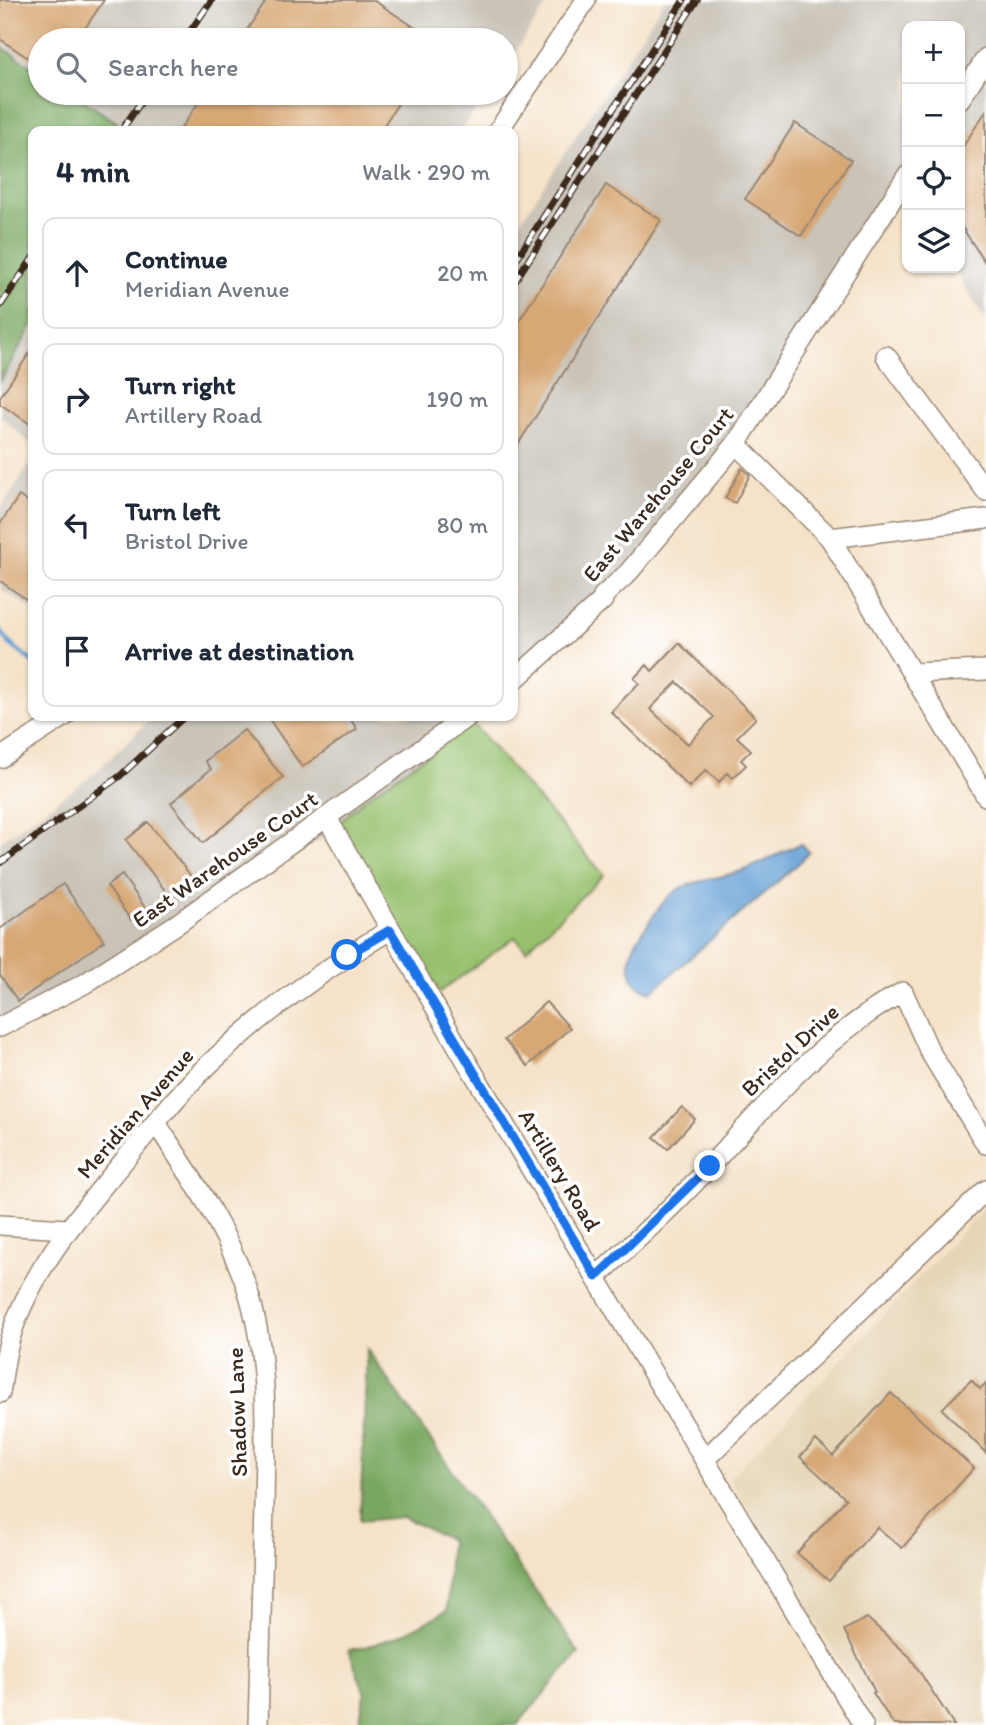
<!DOCTYPE html>
<html lang="en">
<head>
<meta charset="utf-8">
<style>
  :root { --surface:#fff; --page:#f6f6f7; --text:#1f2937; --muted:#747a83; --line:#e0e1e3 }
  body { margin:0; font-family:Itim,sans-serif; background:var(--page); color:var(--text) }
  .controls { position:absolute; right:21px; top:21px; display:grid; overflow:hidden; border-radius:14px; box-shadow:0 2px 5px #0004 }
  .controls button { width:63px; height:63px; display:grid; place-items:center; padding:0; border:0; border-bottom:2px solid var(--line); background:var(--surface); color:var(--text); font:35px sans-serif }
  .stop { position:absolute; width:21px; height:21px; margin:-16px; border:5px solid #1a73e8; border-radius:50%; background:#fff }
  .stop.end { background:#1a73e8; border-color:#fff; box-shadow:0 2px 7px #0008 }
  .list { margin:0; padding:0; list-style:none }
  h2 { display:flex; justify-content:space-between; align-items:center; height:91px; margin:0; padding:0 28px; font-size:30px }
  h2 small { font-size:23px; font-weight:400; color:var(--muted) }
  .list li { display:grid; grid-template-columns:46px 1fr auto; gap:21px; align-items:center; box-sizing:border-box; height:112px; margin:0 14px 14px; padding:0 14px; border:2px solid var(--line); border-radius:14px }
  .list b { display:block; font-size:26px; white-space:nowrap }
  .list p { margin:0; font-size:23px; white-space:nowrap; color:var(--muted) }
  .list em { font-size:23px; font-style:normal; color:var(--muted) }
  .icon { flex:none; width:38px; height:38px; fill:none; stroke:currentColor; stroke-width:2; stroke-linecap:round; stroke-linejoin:round }
  .map { position:relative; flex:none; width:986px; height:1725px; overflow:hidden }
  .search { position:absolute; background:var(--surface); box-shadow:0 2px 5px #0004; left:28px; top:28px; width:490px; height:77px; display:flex; align-items:center; gap:18px; box-sizing:border-box; padding:0 24px; border-radius:38px; color:var(--muted); font-size:26px }
  .panel { position:absolute; background:var(--surface); box-shadow:0 2px 5px #0004; left:28px; top:126px; width:490px; height:595px; border-radius:14px }
  .map>svg:first-child { display:block }
</style>
</head>
<body>
<div class="map">
<svg width="986" height="1725" viewBox="0 0 986 1725">
  <rect width="100%" height="100%" fill="#fff"/>
  <filter id="ink" filterUnits="userSpaceOnUse"><feTurbulence type="fractalNoise" baseFrequency=".0143" numOctaves="2"/><feDisplacementMap in="SourceGraphic" scale="14" xChannelSelector="R" yChannelSelector="G"/><feConvolveMatrix kernelMatrix="1 2 1 2 8 2 1 2 1" color-interpolation-filters="sRGB"/></filter>
  <filter id="wash" filterUnits="userSpaceOnUse"><feTurbulence type="fractalNoise" baseFrequency=".00686" numOctaves="4" result="noise"/><feDisplacementMap in="SourceGraphic" scale="28" xChannelSelector="R" yChannelSelector="G"/><feGaussianBlur stdDeviation="1.57" result="paint"/><feColorMatrix in="noise" values="0 0 0 0 0 0 0 0 0 0 0 0 0 0 0 0 0 1.4 0 .05"/><feComposite in="paint" operator="in"/></filter>
  <g filter="url(#wash)">
    <rect width="100%" height="100%" fill="#f5e2c8"/>
    <polygon fill="#e6d6b7" points="986,1206 986,1725 878,1725 729,1479"/>
    <g fill="#c9c3b8">
      <polygon points="0,0 550,0 506,65 506,40 40,40 40,72 0,46"/>
      <polygon points="665,0 986,0 986,321 954,268 960,268 960,26 907,26 907,190 747,435 697,507 513,682 513,233"/>
      <polygon points="72,93 487,93 460,131 130,131"/>
      <polygon points="33,324 33,446 0,415 0,381"/>
      <polygon points="33,460 33,610 0,588 0,509"/>
      <polygon points="153,716 479,716 364,799 328,834 77,998 0,1031 0,842 92,776"/>
    </g>
    <polygon fill="#97c16e" stroke="#697646" stroke-width="2" points="472,723 604,875 526,950 515,937 440,992 328,834 364,799"/>
    <g fill="#79a761" stroke="#5a6840" stroke-width="2">
      <polygon points="0,46 40,72 40,93 72,93 130,131 33,131 33,324 0,381"/>
      <path d="M 367,1349 L 579,1653 L 517,1725 L 342,1725 L 359,1722 L 365,1694 L 349,1650 C 386,1644 414,1630 447,1610 L 450,1540 L 403,1517 L 360,1521 Z"/>
    </g>
    <path fill="#66a0d5" stroke="#50657a" stroke-width="2" d="M 801,844 L 809,852 L 799,863 L 651,992 C 637,988 630,979 630,964 C 630,951 636,941 644,930 C 653,916 664,898 679,889 C 700,878 726,878 747,869 C 766,862 782,851 801,844 Z"/>
    <g fill="none" stroke-linecap="round" stroke-linejoin="round">
      <polyline stroke="#66a0d5" stroke-width="4.5" points="0,630 10,644 33,662"/>
    </g>
    <g id="blocks">
      <g fill="#d7a774" fill-rule="evenodd">
        <polygon points="0,0 104,0 77,40 40,40 40,66 0,39"/>
        <polygon points="267,0 373,0 434,40 240,40"/>
        <polygon points="205,93 405,93 380,131 179,131"/>
        <polygon points="986,111 986,264 960,224 960,151"/>
        <polygon points="795,123 851,160 801,236 745,199"/>
        <polygon points="606,185 661,220 513,452 513,330"/>
        <polygon points="33,348 33,426 0,404 0,397"/>
        <polygon points="742,468 750,475 735,503 725,498"/>
        <polygon points="19,496 33,506 33,604 0,581 0,524"/>
        <path d="M 679,643 L 756,718 L 737,737 L 751,750 L 741,760 L 746,765 L 733,778 L 727,773 L 719,782 L 706,770 L 689,787 L 611,712 L 639,683 L 634,678 L 647,665 L 652,671 ZM 677,682 L 714,717 L 688,744 L 650,709 Z"/>
        <polygon points="267,716 348,716 357,729 302,767"/>
        <polygon points="244,730 283,777 203,843 171,803 211,769 205,761"/>
        <polygon points="148,822 191,876 168,894 126,840"/>
        <polygon points="122,875 146,909 131,920 107,886"/>
        <polygon points="63,884 104,941 18,1001 0,975 0,929"/>
        <polygon points="546,1002 570,1028 528,1066 504,1040"/>
        <polygon points="682,1107 695,1119 668,1149 654,1137"/>
        <polygon points="971,1380 980,1389 986,1383 986,1453 942,1409"/>
        <polygon points="891,1393 974,1468 902,1548 877,1527 829,1581 797,1553 846,1499 800,1457 816,1440 833,1456"/>
        <polygon points="867,1618 910,1657 954,1725 894,1725 873,1693 875,1692 844,1630"/>
      </g>
    </g>
  </g>
  <g filter="url(#ink)">
    <use href="#blocks" fill-opacity="0" stroke="#988673" stroke-width="2"/>
    <g fill="none" stroke-linecap="round" stroke-linejoin="round">
      <g stroke="#988673" stroke-width="22">
        <g id="minor">
          <polyline points="960,99 986,58"/>
          <polyline points="498,131 586,0"/>
          <polyline points="886,356 986,491"/>
          <polyline points="736,444 830,538 986,796"/>
          <polyline points="830,538 986,519"/>
          <polyline points="912,673 986,670"/>
          <polyline points="513,681 603,600 603,596 628,573 736,444 907,176"/>
          <polyline points="0,758 65,716"/>
          <polyline points="327,818 461,1052 863,1725"/>
          <polyline points="0,1027 84,984 177,924 468,716"/>
          <path d="M 156,1123 C 190,1175 225,1226 246,1285 C 270,1357 265,1432 264,1507 C 262,1580 260,1652 258,1725"/>
          <polyline points="0,1225 67,1229"/>
          <path d="M 596,1277 C 635,1242 675,1205 710,1166 C 768,1103 827,1033 903,992 L 930,1052 L 986,1144"/>
          <path d="M 0,1393 C 3,1374 5,1354 11,1335 C 32,1269 79,1215 123,1162 C 149,1131 174,1098 203,1070 C 259,1016 322,970 390,930"/>
          <polyline points="705,1459 986,1190"/>
        </g>
      </g>
      <use href="#minor" stroke="#fff" stroke-width="19"/>
      <g stroke="#3b2a1e" stroke-width="7">
        <g id="rail">
          <polyline points="184,40 212,0"/>
          <polyline points="121,131 147,93"/>
          <polyline points="513,264 684,0"/>
          <polyline points="513,284 697,0"/>
          <polyline points="0,306 33,258"/>
          <polyline points="0,863 120,776 185,716"/>
        </g>
      </g>
      <use href="#rail" stroke="#fff" stroke-width="4.5" stroke-dasharray="13" stroke-linecap="butt"/>
    </g>
  </g>
  <g fill="none" stroke-linecap="round" stroke-linejoin="round" filter="url(#ink)">
    <polyline stroke="#1a73e8" stroke-width="9" points="347,955 390,930 596,1277 710,1166"/>
  </g>
  <g text-anchor="middle" dominant-baseline="central" stroke-width="7" stroke-linejoin="round" paint-order="stroke">
    <g font-size="23" fill="#3b2a1e" stroke="#fff">
      <text transform="translate(658 494) rotate(-50)">East Warehouse Court</text>
      <text transform="translate(225 859) rotate(-35)">East Warehouse Court</text>
      <text transform="translate(790 1050) rotate(-43)">Bristol Drive</text>
      <text transform="translate(135 1113) rotate(-49)">Meridian Avenue</text>
      <text transform="translate(560 1170) rotate(59)">Artillery Road</text>
      <text transform="translate(237 1412) rotate(-92)">Shadow Lane</text>
    </g>
  </g>
</svg>
<div class="controls">
<button>+</button>
<button>−</button>
<button><svg class="icon" aria-label="locate" viewBox="0 0 24 24"><circle cx="12" cy="12" r="6"/><path d="M12 2v4M12 18v4M2 12h4M18 12h4"/></svg></button>
<button><svg class="icon" aria-label="layers" viewBox="0 0 24 24"><path d="M12 4l9 5-9 5-9-5zM3 14l9 5 9-5"/></svg></button>
</div>
<div class="stop" style="left:347px;top:955px"></div>
<div class="stop end" style="left:710px;top:1166px"></div>
<div class="search"><svg class="icon" aria-label="search" viewBox="0 0 24 24"><circle cx="10" cy="10" r="6"/><path d="M15 15l6 6"/></svg>Search here</div>
<section class="panel">
<h2>4 min<small>Walk · 290 m</small></h2>
<ul class="list">
<li><svg class="icon" aria-label="ahead" viewBox="0 0 24 24"><path d="M12 20V5M6 11l6-6 6 6"/></svg><div><b>Continue</b><p>Meridian Avenue</p></div><em>20 m</em></li>
<li><svg class="icon" aria-label="right" viewBox="0 0 24 24"><path d="M7 20v-9h11M14 6l5 5-5 5"/></svg><div><b>Turn right</b><p>Artillery Road</p></div><em>190 m</em></li>
<li><svg class="icon" aria-label="left" viewBox="0 0 24 24"><path d="M17 20v-9H6M10 6l-5 5 5 5"/></svg><div><b>Turn left</b><p>Bristol Drive</p></div><em>80 m</em></li>
<li><svg class="icon" aria-label="arrive" viewBox="0 0 24 24"><path d="M6 21V4h12l-3 4 3 4H6"/></svg><div><b>Arrive at destination</b></div></li>
</ul>
</section>
</div>
</body>
</html>
